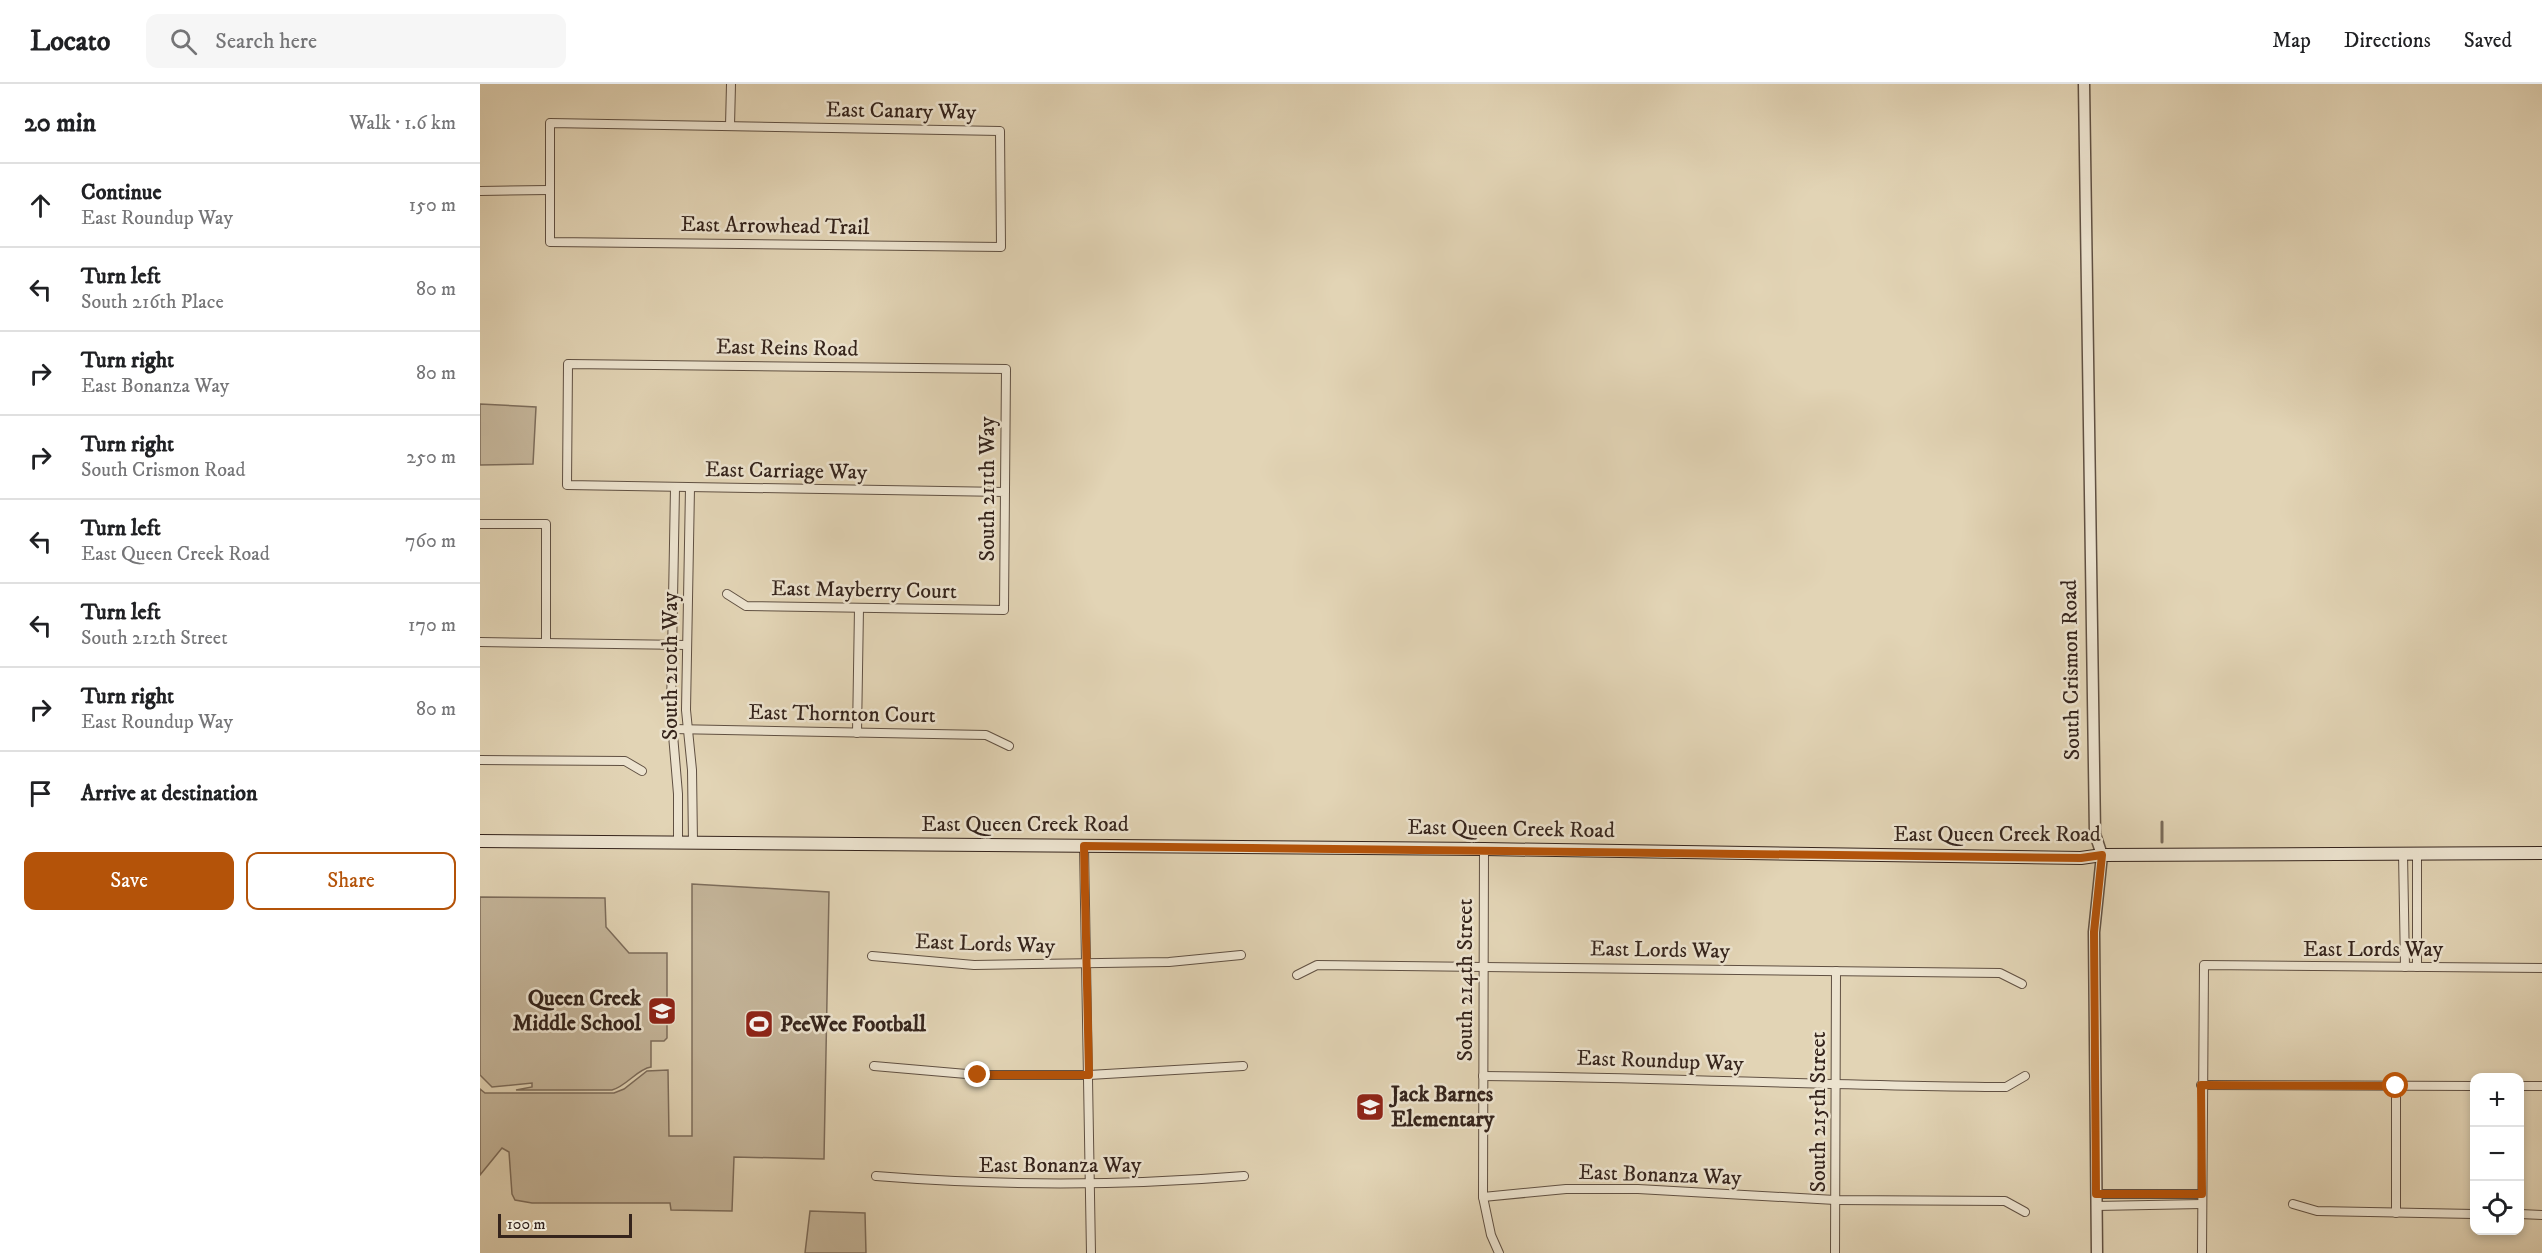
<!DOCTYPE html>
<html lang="en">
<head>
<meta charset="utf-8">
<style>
  :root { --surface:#fff; --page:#f6f6f6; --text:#202124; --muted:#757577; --line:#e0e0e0; --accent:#b45309 }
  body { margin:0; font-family:"IM FELL DW Pica",serif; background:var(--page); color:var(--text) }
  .controls { position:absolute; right:18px; bottom:18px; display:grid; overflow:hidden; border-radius:12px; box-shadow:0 3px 9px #0003 }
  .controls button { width:54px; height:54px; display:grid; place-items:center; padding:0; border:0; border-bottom:2px solid var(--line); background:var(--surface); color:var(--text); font:30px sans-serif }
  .scale { position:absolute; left:18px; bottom:15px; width:134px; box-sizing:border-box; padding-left:6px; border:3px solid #35241c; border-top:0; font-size:16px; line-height:21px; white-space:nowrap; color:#35241c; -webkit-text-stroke:4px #ece3cf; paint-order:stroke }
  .stop { position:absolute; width:18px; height:18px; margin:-14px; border:4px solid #b45309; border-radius:50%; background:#fff }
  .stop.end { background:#b45309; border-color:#fff; box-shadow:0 2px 6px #0008 }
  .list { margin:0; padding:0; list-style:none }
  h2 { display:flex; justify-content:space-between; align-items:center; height:78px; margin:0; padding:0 24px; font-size:26px }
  h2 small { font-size:20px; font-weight:400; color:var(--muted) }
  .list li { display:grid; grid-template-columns:39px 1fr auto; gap:18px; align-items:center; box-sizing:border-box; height:84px; padding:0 24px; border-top:2px solid var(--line) }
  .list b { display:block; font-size:22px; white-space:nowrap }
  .list p { margin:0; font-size:20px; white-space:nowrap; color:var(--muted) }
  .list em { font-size:20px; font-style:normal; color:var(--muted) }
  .actions { display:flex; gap:12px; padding:18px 24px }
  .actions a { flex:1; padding:14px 0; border:2px solid var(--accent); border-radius:12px; text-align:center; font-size:21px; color:var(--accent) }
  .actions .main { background:var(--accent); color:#fff }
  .icon { flex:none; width:33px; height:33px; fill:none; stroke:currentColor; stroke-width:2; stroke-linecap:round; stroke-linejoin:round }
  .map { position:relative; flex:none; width:2062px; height:1169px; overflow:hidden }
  header { display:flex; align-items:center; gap:36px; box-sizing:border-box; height:84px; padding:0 30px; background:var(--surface); border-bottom:2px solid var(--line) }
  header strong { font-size:28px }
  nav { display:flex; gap:33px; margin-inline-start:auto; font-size:21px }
  .search { width:420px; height:54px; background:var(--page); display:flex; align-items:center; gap:15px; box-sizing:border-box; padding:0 21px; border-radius:12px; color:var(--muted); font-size:22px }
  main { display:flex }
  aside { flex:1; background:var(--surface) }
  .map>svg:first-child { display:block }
</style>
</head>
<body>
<header>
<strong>Locato</strong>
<div class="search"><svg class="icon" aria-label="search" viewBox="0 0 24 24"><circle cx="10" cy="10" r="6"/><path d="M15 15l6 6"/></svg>Search here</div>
<nav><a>Map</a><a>Directions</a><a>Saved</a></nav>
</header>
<main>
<aside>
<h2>20 min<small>Walk · 1.6 km</small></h2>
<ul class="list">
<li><svg class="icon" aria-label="ahead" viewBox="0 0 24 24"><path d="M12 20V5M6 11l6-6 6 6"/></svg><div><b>Continue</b><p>East Roundup Way</p></div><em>150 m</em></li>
<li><svg class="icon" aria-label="left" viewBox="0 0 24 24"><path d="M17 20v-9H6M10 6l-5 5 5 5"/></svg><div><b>Turn left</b><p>South 216th Place</p></div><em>80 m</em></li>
<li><svg class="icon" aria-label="right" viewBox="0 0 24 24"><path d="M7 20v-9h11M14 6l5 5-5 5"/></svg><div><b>Turn right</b><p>East Bonanza Way</p></div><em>80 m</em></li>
<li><svg class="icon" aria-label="right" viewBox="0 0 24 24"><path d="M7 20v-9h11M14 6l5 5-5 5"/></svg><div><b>Turn right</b><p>South Crismon Road</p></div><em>250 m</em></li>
<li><svg class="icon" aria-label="left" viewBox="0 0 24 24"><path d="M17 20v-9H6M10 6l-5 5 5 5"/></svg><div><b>Turn left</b><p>East Queen Creek Road</p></div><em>760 m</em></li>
<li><svg class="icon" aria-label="left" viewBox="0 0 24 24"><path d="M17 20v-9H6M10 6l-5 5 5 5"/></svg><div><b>Turn left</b><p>South 212th Street</p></div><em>170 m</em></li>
<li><svg class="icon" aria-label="right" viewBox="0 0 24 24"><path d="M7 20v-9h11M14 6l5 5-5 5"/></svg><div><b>Turn right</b><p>East Roundup Way</p></div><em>80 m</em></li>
<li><svg class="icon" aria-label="arrive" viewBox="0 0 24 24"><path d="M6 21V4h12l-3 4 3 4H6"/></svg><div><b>Arrive at destination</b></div></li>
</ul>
<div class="actions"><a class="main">Save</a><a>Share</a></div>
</aside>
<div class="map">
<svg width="2062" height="1169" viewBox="0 0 2062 1169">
  <rect width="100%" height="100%" fill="#e2d4b5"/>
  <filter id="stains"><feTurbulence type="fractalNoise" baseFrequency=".00333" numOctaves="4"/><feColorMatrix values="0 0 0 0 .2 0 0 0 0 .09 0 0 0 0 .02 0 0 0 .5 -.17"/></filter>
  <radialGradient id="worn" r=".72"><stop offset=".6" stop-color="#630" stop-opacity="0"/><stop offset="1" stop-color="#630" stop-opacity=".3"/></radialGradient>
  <g fill="#c5b69b" stroke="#7d6d5c" stroke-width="1.5">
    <polygon points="0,320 56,323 53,380 0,381"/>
    <polygon points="212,800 349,808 344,1075 254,1073 252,1127 191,1126 190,1119 52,1119 35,1116 32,1110 29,1068 22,1064 0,1091 0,1005 5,1009 134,1009 144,1005 167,987 188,986 189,1052 212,1052"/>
    <path d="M 0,813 L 125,814 L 126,843 L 149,869 L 187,869 L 187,954 L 184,957 L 171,957 L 171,983 C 157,985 147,1002 132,1006 L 36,1006 L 52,1003 L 52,999 L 12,1003 L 0,991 Z"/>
    <polygon points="330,1127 385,1129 386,1169 325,1169"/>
  </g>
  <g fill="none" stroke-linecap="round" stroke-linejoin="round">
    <polyline stroke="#796a59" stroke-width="3" points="1682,758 1682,738"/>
    <g stroke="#605042" stroke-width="10">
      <g id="minor">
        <polygon points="70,39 520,47 521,163 70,158"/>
        <polyline points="250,42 251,0"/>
        <polyline points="0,107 69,106"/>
        <polyline points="195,404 191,627 198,710 198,758"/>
        <polyline points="210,404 206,626 212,686 213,759"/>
        <polyline points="0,440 66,440 66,559"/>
        <polyline points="247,510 266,522 524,526 526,285 88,280 87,401 525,408"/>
        <polyline points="0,558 207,561"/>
        <polyline points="192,645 506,651 529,662"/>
        <polyline points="377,649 379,524"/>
        <polyline points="0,676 145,677 162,687"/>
        <polyline points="604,762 611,1169"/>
        <polyline points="1004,765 1003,1113 1011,1151 1019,1169"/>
        <polyline points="1923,769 1925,883"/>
        <polyline points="1937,769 1937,883"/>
        <polyline points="392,872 494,881 689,878 761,871"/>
        <polyline points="817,891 837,881 1520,889 1542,900"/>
        <polyline points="394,982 498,991 609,991 763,982"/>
        <path d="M 1003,992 C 1178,993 1352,1002 1526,1003 L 1545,992"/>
        <polyline points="1721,1001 1994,1002"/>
        <polyline points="2040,1002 2062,1002"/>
        <path d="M 396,1092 C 521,1102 640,1102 764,1092"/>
        <polyline points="1616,1110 1722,1110"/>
        <polyline points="1003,1113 1086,1105 1158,1105 1355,1116 1525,1117 1545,1128"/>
        <polyline points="1813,1120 1837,1127 1994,1130"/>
        <polyline points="1616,1122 1722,1120"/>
        <polyline points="1916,1129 1916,1002"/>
        <polyline points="2040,1130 2062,1131"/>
        <polyline points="1355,1169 1356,887"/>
        <polyline points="1722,1169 1724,881 2062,884"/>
      </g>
    </g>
    <g stroke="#605042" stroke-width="13">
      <polyline id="tertiary" points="1604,0 1615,750 1622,771 1614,848 1617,1169"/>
    </g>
    <g stroke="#35241c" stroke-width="14">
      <polyline id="secondary" points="0,757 1004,765 1601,774 1622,771 2062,769"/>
    </g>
    <use href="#minor" stroke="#ece3cf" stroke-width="8"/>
    <use href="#tertiary" stroke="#ece3cf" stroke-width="10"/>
    <use href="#secondary" stroke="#ece3cf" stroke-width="12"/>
  </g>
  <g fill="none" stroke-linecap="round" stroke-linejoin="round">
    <polyline stroke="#b45309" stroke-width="8" points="498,991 609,991 604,762 1601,774 1622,771 1614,848 1616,1110 1722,1110 1721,1001 1916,1002"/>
  </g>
  <defs>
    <g id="school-square" transform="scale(1.5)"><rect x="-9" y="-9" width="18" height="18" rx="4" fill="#8f2418" stroke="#ece3cf"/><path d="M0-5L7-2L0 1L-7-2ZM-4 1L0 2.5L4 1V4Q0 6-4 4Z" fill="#fff"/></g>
    <g id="stadium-square" transform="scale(1.5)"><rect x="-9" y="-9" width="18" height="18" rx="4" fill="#8f2418" stroke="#ece3cf"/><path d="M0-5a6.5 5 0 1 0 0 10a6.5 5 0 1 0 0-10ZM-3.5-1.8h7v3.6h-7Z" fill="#fff"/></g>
  </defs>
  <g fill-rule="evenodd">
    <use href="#school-square" x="182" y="927"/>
    <use href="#stadium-square" x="279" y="940"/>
    <use href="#school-square" x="890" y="1023"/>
  </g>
  <g text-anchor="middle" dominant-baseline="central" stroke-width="5" stroke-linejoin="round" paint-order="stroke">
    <g font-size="22" fill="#35241c" stroke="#ece3cf">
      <text transform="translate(421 27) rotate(1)">East Canary Way</text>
      <text transform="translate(295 142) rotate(1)">East Arrowhead Trail</text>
      <text transform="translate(307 264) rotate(1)">East Reins Road</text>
      <text transform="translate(306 387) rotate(1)">East Carriage Way</text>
      <text transform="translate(507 405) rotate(-90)">South 211th Way</text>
      <text transform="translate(384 506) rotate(1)">East Mayberry Court</text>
      <text transform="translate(190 582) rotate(-90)">South 210th Way</text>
      <text transform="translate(1591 586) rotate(-91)">South Crismon Road</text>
      <text transform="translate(362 630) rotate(1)">East Thornton Court</text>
      <text x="545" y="740">East Queen Creek Road</text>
      <text transform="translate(1031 745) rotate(1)">East Queen Creek Road</text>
      <text x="1517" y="750">East Queen Creek Road</text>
      <text transform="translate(505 860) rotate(2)">East Lords Way</text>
      <text x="1893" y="865">East Lords Way</text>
      <text transform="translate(1180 866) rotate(1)">East Lords Way</text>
      <text transform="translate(985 896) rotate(-90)">South 214th Street</text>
      <text transform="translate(1180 977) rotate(2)">East Roundup Way</text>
      <text transform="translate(1338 1028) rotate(-90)">South 215th Street</text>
      <text x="580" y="1081">East Bonanza Way</text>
      <text transform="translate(1180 1091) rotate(2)">East Bonanza Way</text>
    </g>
    <g font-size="22" font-weight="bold" fill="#35241c" stroke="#ece3cf" text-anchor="start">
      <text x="161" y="914" text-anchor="end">Queen Creek<tspan x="161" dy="25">Middle School</tspan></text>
      <text x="300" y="940">PeeWee Football</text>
      <text x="911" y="1010">Jack Barnes<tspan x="911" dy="25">Elementary</tspan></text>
    </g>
  </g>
  <rect width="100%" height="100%" filter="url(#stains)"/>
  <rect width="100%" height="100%" fill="url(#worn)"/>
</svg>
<div class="controls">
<button>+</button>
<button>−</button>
<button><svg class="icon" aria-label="locate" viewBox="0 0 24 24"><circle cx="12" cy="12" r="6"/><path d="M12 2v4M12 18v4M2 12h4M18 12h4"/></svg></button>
</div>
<div class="scale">100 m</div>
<div class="stop" style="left:1916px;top:1002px"></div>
<div class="stop end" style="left:498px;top:991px"></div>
</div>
</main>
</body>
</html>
